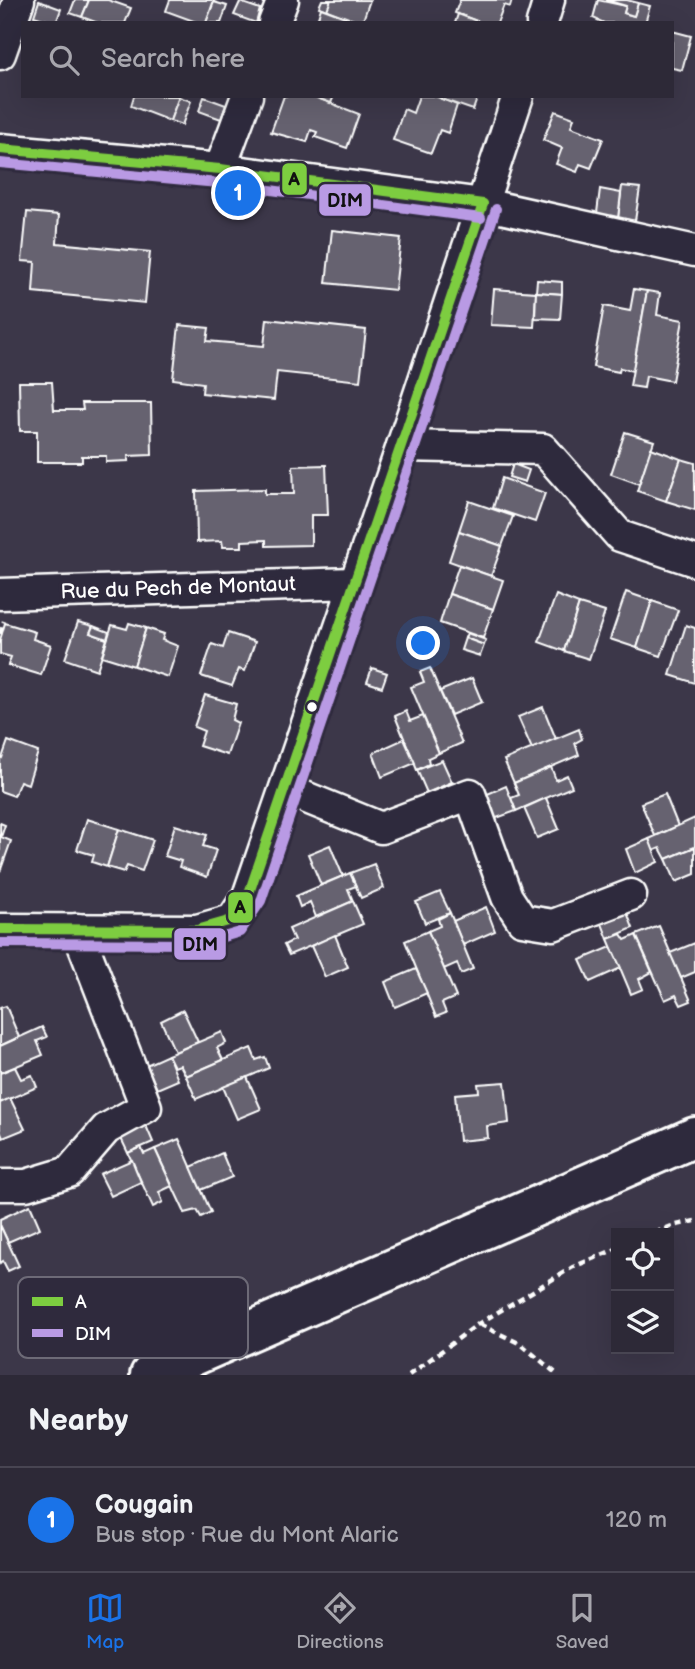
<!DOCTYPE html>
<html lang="en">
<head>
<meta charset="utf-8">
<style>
  :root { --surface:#2d2937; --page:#35313f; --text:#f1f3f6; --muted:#a7a6ad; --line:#484552; --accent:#1a73e8 }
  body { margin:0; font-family:"Balsamiq Sans",sans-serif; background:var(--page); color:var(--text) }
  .controls { position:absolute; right:21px; bottom:21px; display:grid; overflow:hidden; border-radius:0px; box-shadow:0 7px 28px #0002 }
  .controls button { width:63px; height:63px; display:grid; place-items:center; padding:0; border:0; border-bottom:2px solid var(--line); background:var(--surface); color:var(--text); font:35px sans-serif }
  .you { position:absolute; left:424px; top:644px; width:24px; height:24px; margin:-18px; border:5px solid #fff; border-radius:50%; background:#1a73e8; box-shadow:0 0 0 10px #1a73e833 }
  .badge { display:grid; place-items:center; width:46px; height:46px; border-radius:50%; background:var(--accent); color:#fff; font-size:23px; font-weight:700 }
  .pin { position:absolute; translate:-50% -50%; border:4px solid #fff; box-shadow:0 2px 7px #0006 }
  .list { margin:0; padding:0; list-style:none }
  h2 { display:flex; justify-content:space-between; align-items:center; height:91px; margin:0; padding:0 28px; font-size:30px }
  h2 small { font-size:23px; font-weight:400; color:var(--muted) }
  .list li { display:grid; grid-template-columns:46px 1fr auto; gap:21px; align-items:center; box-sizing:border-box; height:105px; padding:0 28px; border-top:2px solid var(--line) }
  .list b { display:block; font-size:26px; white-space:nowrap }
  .list p { margin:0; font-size:23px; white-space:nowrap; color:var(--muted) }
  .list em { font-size:23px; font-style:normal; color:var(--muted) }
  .icon { flex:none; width:38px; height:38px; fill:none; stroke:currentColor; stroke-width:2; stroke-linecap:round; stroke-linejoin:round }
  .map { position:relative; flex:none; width:695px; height:1375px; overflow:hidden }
  .search { position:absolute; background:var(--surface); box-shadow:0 7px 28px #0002; left:21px; right:21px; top:21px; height:77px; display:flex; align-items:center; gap:18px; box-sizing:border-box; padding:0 24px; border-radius:0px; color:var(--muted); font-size:26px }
  .sheet { height:196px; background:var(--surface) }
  nav { display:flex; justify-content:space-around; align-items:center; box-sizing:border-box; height:98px; border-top:2px solid var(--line); background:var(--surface); font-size:19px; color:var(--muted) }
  nav a { display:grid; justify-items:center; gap:4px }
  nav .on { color:var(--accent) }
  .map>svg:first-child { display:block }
</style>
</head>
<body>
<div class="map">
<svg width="695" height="1375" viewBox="0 0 695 1375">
  <rect width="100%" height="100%" fill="#3c3749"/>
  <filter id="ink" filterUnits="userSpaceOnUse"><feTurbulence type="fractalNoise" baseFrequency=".0143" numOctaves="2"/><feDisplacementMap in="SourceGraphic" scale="14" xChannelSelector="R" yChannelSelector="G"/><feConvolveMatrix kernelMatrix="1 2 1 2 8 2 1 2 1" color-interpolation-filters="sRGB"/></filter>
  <g filter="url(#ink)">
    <g fill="#666270" stroke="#fff" stroke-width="2">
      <polygon points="75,0 89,0 82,17 70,13"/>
      <polygon points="89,0 108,0 131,8 125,23 98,23 82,17"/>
      <polygon points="170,0 214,0 206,23 199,23 166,11"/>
      <polygon points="322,0 331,0 327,10 319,7"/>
      <polygon points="331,0 370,0 362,23 327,10"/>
      <polygon points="460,0 512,0 510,7 504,5 497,23 482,23 455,13"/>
      <polygon points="598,0 626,6 624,13 634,16 638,3 650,6 645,23 604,23 593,18"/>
      <polygon points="606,0 627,0 638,3 634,16 624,13 626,6"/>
      <polygon points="39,1 61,9 56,23 34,16"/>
      <polygon points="214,2 227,6 221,23 206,23"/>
      <polygon points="240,2 260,9 256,23 234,15"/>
      <polygon points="321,8 345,17 343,23 317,21"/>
      <polygon points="458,14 482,23 455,23"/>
      <polygon points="672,31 691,36 682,70 672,68"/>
      <polygon points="134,96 179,96 170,121 131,106"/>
      <polygon points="284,96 312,96 359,114 347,148 315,137 317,132 311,130 307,142 271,132"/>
      <polygon points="312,96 334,96 331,103"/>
      <polygon points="419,96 435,96 457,105 448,133 440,130 431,153 393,140 404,109 413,113"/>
      <polygon points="442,96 478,96 473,110 441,99"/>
      <polygon points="179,97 191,101 182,125 170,121"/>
      <polygon points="204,97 226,105 221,119 199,111"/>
      <polygon points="555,111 574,118 571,127 603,139 591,168 580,164 577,172 556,164 562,148 543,140"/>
      <polygon points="622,186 640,188 635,221 618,218"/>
      <polygon points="600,189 621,193 618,218 597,213"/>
      <polygon points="27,212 59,215 57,243 150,252 145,303 33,292 35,262 22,261"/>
      <polygon points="332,230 401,238 395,290 326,283"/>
      <polygon points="537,280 562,282 562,294 536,292"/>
      <polygon points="494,289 536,292 534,327 491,325"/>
      <polygon points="634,289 647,291 633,371 620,368 619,372 593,367 604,306 630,311"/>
      <polygon points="647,291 660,293 657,315 683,320 672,381 646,376 644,388 630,386"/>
      <polygon points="536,292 562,294 560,319 535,318"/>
      <polygon points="267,319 366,330 360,381 277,372 274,400 202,393 203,383 173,379 179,325 209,328 207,341 264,346"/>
      <polygon points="19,382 52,382 54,410 83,410 82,403 151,403 152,455 128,456 129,461 106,462 106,456 82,456 82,462 37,462 37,431 20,431"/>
      <polygon points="625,432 654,441 639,484 611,474"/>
      <polygon points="651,448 681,459 666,501 637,491"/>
      <polygon points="681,459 695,463 695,510 666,501"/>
      <polygon points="513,464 529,470 525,482 509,477"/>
      <polygon points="326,465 328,515 311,515 311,545 266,546 266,540 242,541 242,547 223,547 222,541 197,542 196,491 265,489 265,494 294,494 293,466"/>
      <polygon points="502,478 545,493 535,522 493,508"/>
      <polygon points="469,501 513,516 502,546 459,531"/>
      <polygon points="459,531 502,546 491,576 449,561"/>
      <polygon points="459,565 503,580 493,609 449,594"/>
      <polygon points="626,592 652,601 637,648 610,639"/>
      <polygon points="449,594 493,609 483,638 440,623"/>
      <polygon points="556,595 579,604 564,651 539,642"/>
      <polygon points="652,601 678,610 661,656 637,648"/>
      <polygon points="579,604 605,612 589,659 564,651"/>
      <polygon points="78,622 93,626 90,633 107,639 97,670 65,659"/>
      <polygon points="5,623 35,632 33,639 51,645 41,675 8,665 11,657 0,654 0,640"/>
      <polygon points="129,623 146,628 134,666 102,656 112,625 127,629"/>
      <polygon points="686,625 695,628 695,683 670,675"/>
      <polygon points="93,626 109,632 107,639 90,633"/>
      <polygon points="146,628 164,634 162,640 178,646 168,677 134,666"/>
      <polygon points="228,633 255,642 245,671 239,669 232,686 201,676 212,644 223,648"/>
      <polygon points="467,633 486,640 484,645 465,638"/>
      <polygon points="465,638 484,645 480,656 461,650"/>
      <polygon points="372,668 387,673 382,687 367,682"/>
      <polygon points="430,668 462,743 439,753 411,687 424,682 420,672"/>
      <polygon points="472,678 482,702 451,715 440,691"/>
      <polygon points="205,695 236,704 232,720 238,723 227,755 199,746 204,731 194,727"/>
      <polygon points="543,707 556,739 532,749 518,717"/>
      <polygon points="406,711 410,721 423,716 439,753 428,758 429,764 417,770 395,716"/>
      <polygon points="579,729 582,739 575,743 579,755 514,783 504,760"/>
      <polygon points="404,739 415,763 382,777 373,753"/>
      <polygon points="8,741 38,752 28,784 20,781 14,796 0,791 0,757 2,758"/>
      <polygon points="442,760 452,782 427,793 417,770"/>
      <polygon points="551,767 556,780 567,775 572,787 516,811 511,798 519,795 514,783"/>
      <polygon points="506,786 516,811 494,819 485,795"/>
      <polygon points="665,794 678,826 655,836 641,803"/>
      <polygon points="546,798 559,829 537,838 524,808"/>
      <polygon points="695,818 695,847 666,859 660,848 653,851 649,839"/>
      <polygon points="87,819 119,829 107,867 92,862 94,855 77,850"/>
      <polygon points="0,823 5,825 1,837 11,841 0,872"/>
      <polygon points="175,825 207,835 203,846 216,850 207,877 179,867 181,861 165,856"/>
      <polygon points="119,829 153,840 142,871 127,866 124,872 107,867"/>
      <polygon points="649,839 658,862 635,873 626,849"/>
      <polygon points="330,845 343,876 321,885 308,854"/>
      <polygon points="695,847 695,874 676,882 666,859"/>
      <polygon points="374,864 384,888 361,898 350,873"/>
      <polygon points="350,873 356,886 348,889 353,901 316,917 310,902 300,907 296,896"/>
      <polygon points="440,892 450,913 425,923 416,902"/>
      <polygon points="353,901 363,924 289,955 284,945 294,940 289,929"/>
      <polygon points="624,905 633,928 608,939 599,916"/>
      <polygon points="486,907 495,931 463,945 453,921"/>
      <polygon points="450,913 473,969 461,974 457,963 444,969 428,931 440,926 438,919"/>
      <polygon points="659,926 691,1001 681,1005 676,995 665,1000 636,935"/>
      <polygon points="428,931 456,997 442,1003 446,1013 436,1017 405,941"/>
      <polygon points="621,934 625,940 636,935 652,972 639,979 643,989 631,994 608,939"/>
      <polygon points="335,935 348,967 325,977 311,946"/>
      <polygon points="695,943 695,972 681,978 670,953"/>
      <polygon points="611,947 621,968 590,982 580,960"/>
      <polygon points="416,969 427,993 395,1007 385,982"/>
      <polygon points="6,1006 19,1037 0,1046 0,1008"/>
      <polygon points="183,1010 198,1042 175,1052 161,1021"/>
      <polygon points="42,1027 47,1037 37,1041 43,1055 0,1073 0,1046"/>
      <polygon points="222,1032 226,1043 217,1048 223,1060 186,1076 180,1065 174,1067 168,1055"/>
      <polygon points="251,1048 256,1060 265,1057 269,1068 196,1099 186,1076"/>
      <polygon points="168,1055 178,1080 157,1089 146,1065"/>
      <polygon points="15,1067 21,1079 32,1075 37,1087 0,1103 0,1073"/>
      <polygon points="247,1077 261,1109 237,1119 223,1087"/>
      <polygon points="505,1082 509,1123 487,1126 488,1138 459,1141 455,1094 479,1092 478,1084"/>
      <polygon points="10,1098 25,1129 3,1138 0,1131 0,1103"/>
      <polygon points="144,1121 153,1142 128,1153 118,1132"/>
      <polygon points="179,1139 211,1212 201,1217 197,1210 185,1213 155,1149"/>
      <polygon points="141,1147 144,1154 155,1149 172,1186 159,1192 163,1202 153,1207 128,1153"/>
      <polygon points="222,1153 232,1177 201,1190 191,1167"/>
      <polygon points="132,1160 141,1182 111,1196 100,1174"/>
      <polygon points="30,1205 40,1228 8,1242 0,1225 0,1219"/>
      <polygon points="0,1225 19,1266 8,1271 3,1261 0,1263"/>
    </g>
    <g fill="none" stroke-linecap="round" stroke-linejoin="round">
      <g stroke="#fff" stroke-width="35">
        <g id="street">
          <polyline points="274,23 283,0"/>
          <polyline points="542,23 549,0"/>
          <polyline points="0,54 19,0"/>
          <polyline points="0,149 220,169 483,204 695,251"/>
          <polyline points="220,169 247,96"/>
          <polyline points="402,446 543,449 620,536 695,561"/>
          <polyline points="0,594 355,583"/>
          <polyline points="285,789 381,828 470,794 507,897 522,920 553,925 631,895"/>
          <polyline points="0,929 197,930 232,920 248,896 402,446 518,96"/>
          <polyline points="0,1185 26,1185 69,1172 106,1129 146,1107 77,929"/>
        </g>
      </g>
      <g stroke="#fff" stroke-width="44">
        <polyline id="primary" points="150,1375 695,1137"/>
      </g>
      <g stroke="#fff" stroke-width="4.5" stroke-dasharray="7 5" stroke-linecap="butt">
        <polyline points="0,634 4,621"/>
        <polyline points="654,1233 672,1226 695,1221"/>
        <polyline points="479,1324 521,1344 558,1375"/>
        <polyline points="409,1375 478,1324 573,1267 616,1249"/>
      </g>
      <use href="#street" stroke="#2f2a3d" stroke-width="30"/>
      <use href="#primary" stroke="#2f2a3d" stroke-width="38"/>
      <g stroke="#2f2a3d" stroke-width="16">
        <g id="bus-1">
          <polyline points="0,149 220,169 483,204"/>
          <polyline points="0,929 197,930 232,920 248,896 483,204"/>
        </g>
      </g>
      <g stroke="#2f2a3d" stroke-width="16">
        <g id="bus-2">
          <polyline points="0,163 218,183 481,218"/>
          <polyline points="0,943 200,944 240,932 261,901 496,209"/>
        </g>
      </g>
      <use href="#bus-1" stroke="#7dcd40" stroke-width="10"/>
      <use href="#bus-2" stroke="#b99ae4" stroke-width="10"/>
    </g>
  </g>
  <circle fill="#fff" stroke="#2f2a3d" stroke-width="2.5" cx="312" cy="707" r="6"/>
  <g text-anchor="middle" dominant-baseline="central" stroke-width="7" stroke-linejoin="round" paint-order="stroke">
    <g font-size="21" fill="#fff" stroke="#2f2a3d">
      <text transform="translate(178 588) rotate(-2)">Rue du Pech de Montaut</text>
    </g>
  </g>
  <rect x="18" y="1277" width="230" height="81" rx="10" fill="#2f2a3d" stroke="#6d6a77" stroke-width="2"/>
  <rect x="32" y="1297" width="31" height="9" fill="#7dcd40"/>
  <rect x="32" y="1329" width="31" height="8" fill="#b99ae4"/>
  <g font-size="19" fill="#fff">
    <text x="75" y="1308">A</text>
    <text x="75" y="1340">DIM</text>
  </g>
  <g stroke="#2f2a3d" stroke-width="2.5">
    <rect x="281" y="162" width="27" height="34" rx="7" fill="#7dcd40"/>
    <rect x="318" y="183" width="54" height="34" rx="7" fill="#b99ae4"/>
    <rect x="227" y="891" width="27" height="33" rx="7" fill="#7dcd40"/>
    <rect x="173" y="927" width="54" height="34" rx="7" fill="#b99ae4"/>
  </g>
  <g font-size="19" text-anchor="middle" font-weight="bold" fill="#111">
    <text x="294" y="186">A</text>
    <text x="345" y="207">DIM</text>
    <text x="240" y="914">A</text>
    <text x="200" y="951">DIM</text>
  </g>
</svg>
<div class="controls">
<button><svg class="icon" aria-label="locate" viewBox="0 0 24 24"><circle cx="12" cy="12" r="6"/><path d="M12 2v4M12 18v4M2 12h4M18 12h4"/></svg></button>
<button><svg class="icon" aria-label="layers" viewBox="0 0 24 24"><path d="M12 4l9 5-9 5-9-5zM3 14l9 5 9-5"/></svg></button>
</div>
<div class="you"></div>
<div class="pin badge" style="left:238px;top:193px">1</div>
<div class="search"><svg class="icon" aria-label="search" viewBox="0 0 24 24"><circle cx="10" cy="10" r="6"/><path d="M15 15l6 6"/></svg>Search here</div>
</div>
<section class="sheet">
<h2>Nearby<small></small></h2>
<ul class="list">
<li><span class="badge">1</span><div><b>Cougain</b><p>Bus stop · Rue du Mont Alaric</p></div><em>120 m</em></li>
</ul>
</section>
<nav>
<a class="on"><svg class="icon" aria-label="map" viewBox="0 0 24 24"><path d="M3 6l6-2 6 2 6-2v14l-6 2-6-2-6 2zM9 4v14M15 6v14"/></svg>Map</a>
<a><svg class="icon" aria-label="directions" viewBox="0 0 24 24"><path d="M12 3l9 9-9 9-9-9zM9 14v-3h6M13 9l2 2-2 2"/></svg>Directions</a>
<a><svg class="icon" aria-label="saved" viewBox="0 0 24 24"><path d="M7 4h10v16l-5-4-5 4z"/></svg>Saved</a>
</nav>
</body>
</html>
